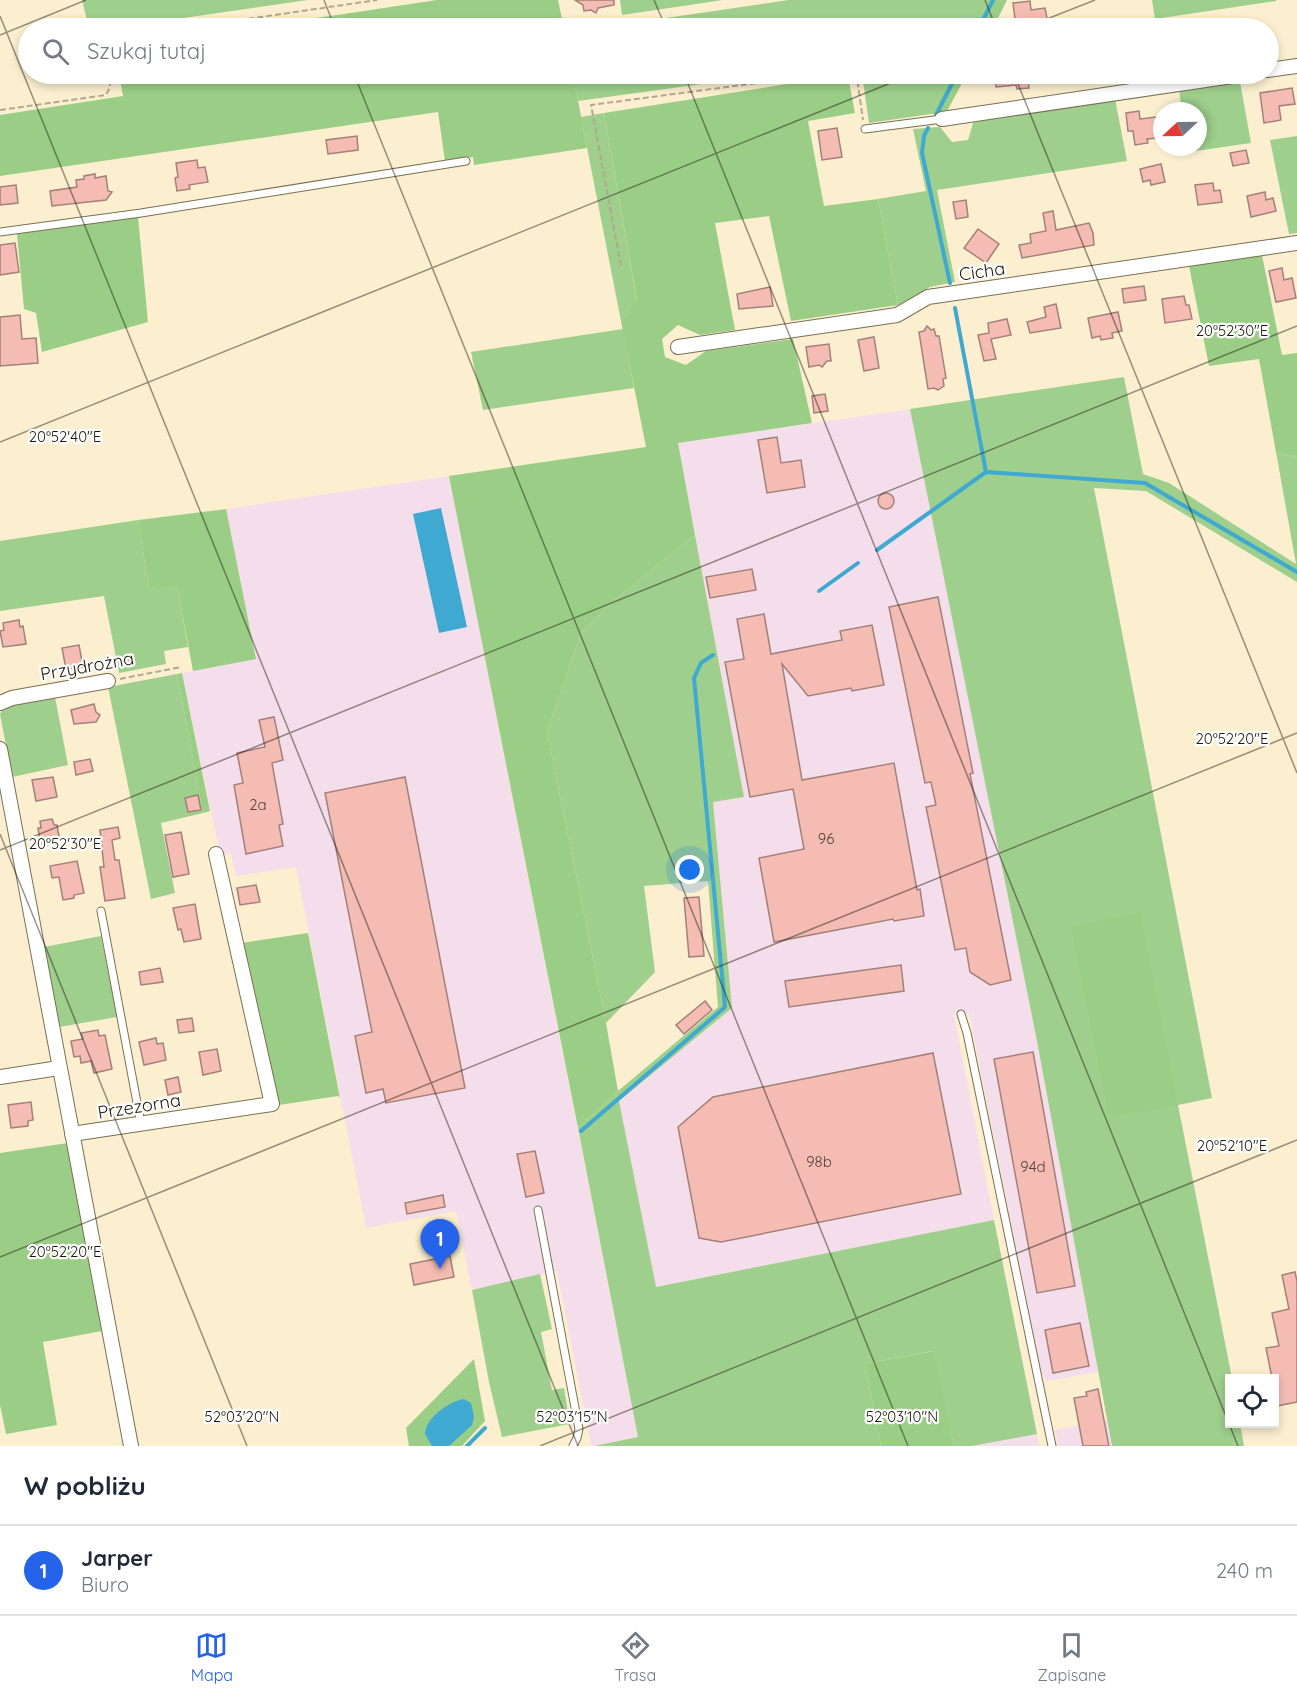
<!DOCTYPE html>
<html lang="pl">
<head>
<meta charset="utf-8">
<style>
  :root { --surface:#fff; --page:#f6f6f7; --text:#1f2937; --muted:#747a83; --line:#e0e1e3; --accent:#2563eb }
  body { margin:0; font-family:Quicksand,sans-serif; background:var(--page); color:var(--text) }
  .controls { position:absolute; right:18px; bottom:18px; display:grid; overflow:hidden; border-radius:0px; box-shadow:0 3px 9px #0003 }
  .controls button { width:54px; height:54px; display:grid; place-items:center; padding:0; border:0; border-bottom:2px solid var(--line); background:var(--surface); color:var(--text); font:30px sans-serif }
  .compass { position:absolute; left:1153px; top:102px; width:54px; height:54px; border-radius:50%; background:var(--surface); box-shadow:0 3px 9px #0003; rotate:248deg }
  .you { position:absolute; left:690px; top:870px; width:21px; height:21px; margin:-15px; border:4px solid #fff; border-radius:50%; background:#1a73e8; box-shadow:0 0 0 9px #1a73e833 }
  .badge { display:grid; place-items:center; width:39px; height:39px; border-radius:50%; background:var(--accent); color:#fff; font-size:20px; font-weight:700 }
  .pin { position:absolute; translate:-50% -50px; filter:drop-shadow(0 2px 3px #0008) }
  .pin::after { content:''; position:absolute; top:32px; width:21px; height:18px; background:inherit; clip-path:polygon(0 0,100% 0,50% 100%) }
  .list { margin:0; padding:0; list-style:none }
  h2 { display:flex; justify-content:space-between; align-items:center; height:78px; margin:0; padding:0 24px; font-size:26px }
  h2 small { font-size:20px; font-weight:400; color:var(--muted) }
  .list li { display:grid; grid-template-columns:39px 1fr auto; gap:18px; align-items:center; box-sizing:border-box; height:90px; padding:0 24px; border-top:2px solid var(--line) }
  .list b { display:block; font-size:22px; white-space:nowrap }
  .list p { margin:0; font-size:20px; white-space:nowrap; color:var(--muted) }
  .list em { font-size:20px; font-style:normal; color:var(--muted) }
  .icon { flex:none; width:33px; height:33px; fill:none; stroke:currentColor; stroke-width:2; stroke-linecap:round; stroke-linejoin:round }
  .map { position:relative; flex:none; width:1297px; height:1446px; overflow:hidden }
  .search { position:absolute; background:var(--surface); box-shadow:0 3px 9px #0003; left:18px; right:18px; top:18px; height:66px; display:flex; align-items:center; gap:15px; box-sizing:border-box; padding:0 21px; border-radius:33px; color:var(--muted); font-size:22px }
  .sheet { height:168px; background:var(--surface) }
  nav { display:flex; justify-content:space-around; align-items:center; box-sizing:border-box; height:84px; border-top:2px solid var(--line); background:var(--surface); font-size:16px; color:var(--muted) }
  nav a { display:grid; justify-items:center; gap:3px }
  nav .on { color:var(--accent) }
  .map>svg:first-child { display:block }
</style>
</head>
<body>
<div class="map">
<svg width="1297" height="1446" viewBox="0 0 1297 1446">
  <rect width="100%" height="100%" fill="#fbefcf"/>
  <g fill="#f5deeb">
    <polygon points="910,409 1037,1041 1098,1372 1046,1381 1041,1371 969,1013 954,1015 994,1220 656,1287 619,1101 732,1008 713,801 744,796 678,443"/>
    <polygon points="449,476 638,1437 591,1446 557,1271 472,1290 456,1211 366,1228 296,867 236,876 231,854 220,854 182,673 256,658 226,509"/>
    <polygon points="1107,1420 1112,1446 1058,1446 1055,1430"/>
    <polygon points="1037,1434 1039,1446 972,1446"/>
  </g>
  <g fill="#9ecf8c">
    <polygon points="82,0 308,0 114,28 89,28"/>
    <polygon points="620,0 723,0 622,15"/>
    <polygon points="789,0 989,0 974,28 597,28"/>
    <polygon points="1152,0 1276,0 1276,1 1155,19"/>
    <polygon points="344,14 347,28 259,28 259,26"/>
    <polygon points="573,74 775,74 578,101"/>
    <polygon points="862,74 952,74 931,114 869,123"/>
    <polygon points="1240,82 1251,143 1189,152 1189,147 1198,147 1198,111 1182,111 1179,90"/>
    <polygon points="1115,99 1127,161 937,190 955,282 930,287 898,305 878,199 926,191 913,129 940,127 952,142 968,140 974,120"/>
    <polygon points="604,113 637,302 621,321 581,117"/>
    <polygon points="1297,136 1297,233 1289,234 1270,140"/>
    <polygon points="623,329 634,388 483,410 471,352"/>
    <polygon points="1124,377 1143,474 1169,483 1296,564 1276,452 1297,457 1297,582 1146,491 1094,488 1212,1098 1178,1105 1232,1378 1230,1378 1230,1424 1240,1424 1244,1446 1112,1446 1037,1041 910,409"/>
    <polygon points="138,520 149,589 177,585 188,647 164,651 166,664 119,673 104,596 0,611 0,541"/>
    <polygon points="695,535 744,797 713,802 732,1008 619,1101 656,1287 994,1220 1037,1434 972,1446 954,1446 933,1351 865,1364 881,1446 594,1446 638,1437 578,1128 618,1091 718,1007 708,881 644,886 655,972 606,1023 547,732 581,633 614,600"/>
    <polygon points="177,674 203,813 161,823 175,893 151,899 108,687"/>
    <polygon points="55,697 68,765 12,777 0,714 5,706"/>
    <polygon points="101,936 117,1017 59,1027 44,947"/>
    <polygon points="540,1274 552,1329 541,1332 552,1390 564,1388 570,1424 502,1437 489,1382 472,1290"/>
  </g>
  <g fill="#9ace86">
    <polygon points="437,0 558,0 564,28 347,28 344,14"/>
    <polygon points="989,0 1007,0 993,28 974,28"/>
    <polygon points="119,74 267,74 268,77 292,74 573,74 587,148 474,165 473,157 445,161 438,112 0,176 0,115 123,96"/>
    <polygon points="952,74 967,74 946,113 931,114"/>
    <polygon points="843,77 849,81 855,113 808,121 824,206 878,199 898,305 791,321 769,216 715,223 735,330 700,335 678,325 662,339 665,357 686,365 706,351 793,339 812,423 678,443 695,535 614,600 581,633 547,732 606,1023 618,1091 578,1128 449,476 646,447 621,321 637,301 604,113 800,82"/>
    <polygon points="138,217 148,322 42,352 36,313 24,309 17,234"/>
    <polygon points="1262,255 1282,355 1297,353 1297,457 1276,452 1259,359 1209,366 1189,266"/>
    <polygon points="226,509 256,659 193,671 177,586 149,589 138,520"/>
    <polygon points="182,673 210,811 203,813 177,674"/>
    <polygon points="1140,913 1178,1105 1109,1117 1071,927"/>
    <polygon points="308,933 340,1098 338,1096 279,1105 241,943"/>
    <polygon points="68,1143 102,1331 43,1342 57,1425 6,1434 0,1405 0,1153"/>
    <polygon points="934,1351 954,1446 881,1446 865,1364"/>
    <polygon points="474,1359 485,1421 462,1446 409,1446 406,1428"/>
  </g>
  <g fill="#3fa9d1">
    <polygon points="441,508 467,627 439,633 413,514"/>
    <path d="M 464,1399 L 471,1403 L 474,1417 L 472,1425 L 449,1446 L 432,1446 L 425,1434 C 425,1418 450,1401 464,1399 Z"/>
  </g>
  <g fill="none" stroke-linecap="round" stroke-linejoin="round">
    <g stroke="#3fa9d1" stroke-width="4">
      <polyline points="979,28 993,0"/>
      <polyline points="936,115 957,74"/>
      <polyline points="928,128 924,136 922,153 950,283"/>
      <polyline points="955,308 986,472"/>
      <polyline points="877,550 986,472 1145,483 1297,572"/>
      <polyline points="819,591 858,563"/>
      <polyline points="581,1131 725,1007 694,678 701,663 713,655"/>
      <polyline points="467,1446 485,1428"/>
    </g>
  </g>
  <g fill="#f5bcb3" stroke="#a3807a" stroke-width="1.5">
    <polygon points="575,0 614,0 614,5 598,8 596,13 591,10 584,11 583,5"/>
    <polygon points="1030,1 1031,10 1045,8 1049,28 1032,28 1032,24 1016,27 1013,3"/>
    <polygon points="995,74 1028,74 1029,88 1017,89 1016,85 996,87"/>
    <polygon points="1292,88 1295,104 1279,106 1281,120 1264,123 1260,93"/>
    <polygon points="1139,111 1140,119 1156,117 1160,132 1158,138 1147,139 1148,143 1135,145 1133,131 1128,131 1126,113"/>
    <polygon points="837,128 842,157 822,160 818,131"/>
    <polygon points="357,136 358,150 328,154 326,140"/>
    <polygon points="1246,150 1249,163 1233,166 1230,153"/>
    <polygon points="197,160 198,168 205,167 208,182 189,185 190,189 177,191 175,178 178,177 176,163"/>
    <polygon points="1161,164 1165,182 1151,185 1150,180 1143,182 1140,169"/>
    <polygon points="95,174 95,178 106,176 108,191 112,192 106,200 52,206 50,191 77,187 76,180 84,179 84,176"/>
    <polygon points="1213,183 1214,191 1220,190 1222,202 1198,205 1195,185"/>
    <polygon points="16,185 18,203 0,205 0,187"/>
    <polygon points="1265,192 1266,200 1273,198 1276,211 1251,217 1247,196"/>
    <polygon points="966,200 968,217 956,219 953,202"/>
    <polygon points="1053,211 1056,230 1089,223 1093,233 1094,245 1022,258 1019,245 1031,243 1030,234 1046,231 1043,213"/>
    <polygon points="978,229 999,244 986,263 964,248"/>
    <polygon points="15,243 19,272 0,275 0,245"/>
    <polygon points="1282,268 1284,280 1292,278 1296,298 1276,302 1269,271"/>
    <polygon points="1144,286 1146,300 1124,303 1122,289"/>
    <polygon points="770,287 773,306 739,309 737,294"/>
    <polygon points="1184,296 1186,305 1189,305 1192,319 1165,323 1162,299"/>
    <polygon points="1056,304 1061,328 1030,333 1027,322 1046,317 1044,307"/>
    <polygon points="1118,312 1122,331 1112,333 1113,338 1101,340 1100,336 1092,338 1088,318"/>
    <polygon points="20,315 22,339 36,338 38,363 0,366 0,317"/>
    <polygon points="1007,319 1011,335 991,339 996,359 984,361 978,335 989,333 988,323"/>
    <polygon points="927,326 931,330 934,329 936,336 939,336 946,378 943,379 944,386 938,390 934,388 928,389 919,332 924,331"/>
    <polygon points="874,337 879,368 864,371 858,340"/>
    <polygon points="829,344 831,361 827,361 822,367 819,365 809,367 806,347"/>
    <polygon points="825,394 828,411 814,413 812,396"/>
    <polygon points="777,437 781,463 801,460 805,487 767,493 758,440"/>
    <circle cx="886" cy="501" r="8"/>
    <polygon points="752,569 756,590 710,598 706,577"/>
    <polygon points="938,597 973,773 970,774 1011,980 990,985 970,972 966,948 955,950 926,807 936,805 931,782 925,783 889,607"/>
    <polygon points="764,614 771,654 842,640 840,631 872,625 884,685 852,691 851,688 808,696 782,664 802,780 894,763 917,890 920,889 924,916 894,921 893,919 774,942 759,858 804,849 793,789 750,797 725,662 744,659 737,619"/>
    <polygon points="19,620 20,627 23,626 26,644 3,647 0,631 4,630 3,623"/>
    <polygon points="79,645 83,667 66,669 62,648"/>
    <polygon points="94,704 96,712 100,715 96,722 74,724 71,710"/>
    <polygon points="274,717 283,760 272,763 283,824 279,825 283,846 246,854 234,785 243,783 237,753 265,747 259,720"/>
    <polygon points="90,759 93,771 76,775 74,762"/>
    <polygon points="53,777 57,797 36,801 32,780"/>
    <polygon points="405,777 465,1088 386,1103 383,1089 366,1093 355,1036 372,1032 325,793"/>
    <polygon points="198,795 201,810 188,812 185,798"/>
    <polygon points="52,819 54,825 57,825 60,842 41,846 38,828 41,828 40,821"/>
    <polygon points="118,827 120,838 112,840 115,860 119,860 125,898 105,901 100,867 104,867 100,830"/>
    <polygon points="181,832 189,874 173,877 165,835"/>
    <polygon points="77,861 84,893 74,895 74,898 63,900 59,877 52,878 50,866"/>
    <polygon points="256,885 260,902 240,905 237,888"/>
    <polygon points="699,897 704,956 689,957 684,898"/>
    <polygon points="195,904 201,939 184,942 181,929 178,930 173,908"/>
    <polygon points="901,965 904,991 789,1007 785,981"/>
    <polygon points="160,968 163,982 141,985 139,972"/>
    <polygon points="705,1001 712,1010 684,1034 676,1025"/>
    <polygon points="192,1018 194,1031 179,1033 177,1020"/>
    <polygon points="98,1030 99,1036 105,1035 112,1069 94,1073 91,1061 81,1063 80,1056 74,1057 71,1041 83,1039 81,1033"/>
    <polygon points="156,1038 157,1044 163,1043 166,1060 144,1065 139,1042"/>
    <polygon points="217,1049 221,1071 203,1075 199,1052"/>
    <polygon points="1033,1052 1075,1286 1037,1293 994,1059"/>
    <polygon points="933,1053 961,1194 721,1242 699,1238 678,1127 713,1097"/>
    <polygon points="178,1077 181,1092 168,1095 165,1080"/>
    <polygon points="31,1102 33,1120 28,1121 28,1126 11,1128 8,1105"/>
    <polygon points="535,1151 544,1193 526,1197 517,1154"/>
    <polygon points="443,1195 445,1207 407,1214 405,1203"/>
    <polygon points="450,1256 454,1277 414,1285 410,1264"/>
    <polygon points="1295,1272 1297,1281 1297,1402 1277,1406 1275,1378 1272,1378 1266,1348 1279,1346 1272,1313 1289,1309 1282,1275"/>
    <polygon points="1080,1323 1089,1366 1053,1373 1045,1330"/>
    <polygon points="1098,1389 1109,1446 1083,1446 1074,1398 1087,1396 1086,1392"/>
  </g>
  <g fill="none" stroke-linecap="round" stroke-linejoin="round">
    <g stroke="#7a6f52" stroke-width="9">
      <g id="service">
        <polyline points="865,129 942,119"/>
        <polyline points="0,232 141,213 466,161"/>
        <polyline points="101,911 141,1124"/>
        <polyline points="961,1014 967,1033 1052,1446"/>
        <polyline points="538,1210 579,1429 577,1438 573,1446"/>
      </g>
    </g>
    <g stroke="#7a6f52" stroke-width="16">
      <g id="minor">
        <polyline points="1268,70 1297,66"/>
        <polyline points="942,119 1246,74"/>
        <polyline points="678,347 897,315 928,297 1297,243"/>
        <polyline points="0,703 12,698 108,681"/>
        <polyline points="0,749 131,1446"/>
        <polyline points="0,1077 59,1068"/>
        <polyline points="72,1134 272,1104 216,854"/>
      </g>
    </g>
    <g stroke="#b1a88e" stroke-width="2" stroke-dasharray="6 3" stroke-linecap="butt">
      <polyline points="186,28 377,0"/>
      <polyline points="853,74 857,78 863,120"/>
      <polyline points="0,110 106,95 110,87 109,74"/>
      <polyline points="621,266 591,105 825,74"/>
      <polyline points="120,679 181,667"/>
    </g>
    <use href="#service" stroke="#fff" stroke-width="7"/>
    <use href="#minor" stroke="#fff" stroke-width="14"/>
  </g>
  <path fill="none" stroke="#1d190d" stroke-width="1.5" stroke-opacity="0.45" d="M 324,0 L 335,28M 654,0 L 666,28M 985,0 L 996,28M 0,16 L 578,1446M 1024,28 L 1095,0M 0,35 L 86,0M 354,74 L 908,1446M 684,74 L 1238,1446M 1014,74 L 1297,773M 0,442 L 913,74M 0,834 L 247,1446M 0,850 L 1297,326M 0,1257 L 1297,733M 540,1446 L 1297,1140"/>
  <g text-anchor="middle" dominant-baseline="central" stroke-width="4.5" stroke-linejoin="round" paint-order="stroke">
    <g font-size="15" fill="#534236">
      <text x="258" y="804">2a</text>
      <text x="826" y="838">96</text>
      <text x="819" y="1161">98b</text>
      <text x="1033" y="1166">94d</text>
    </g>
    <g font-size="18" fill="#1d190d" stroke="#fff">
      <text transform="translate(982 271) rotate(-8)">Cicha</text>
      <text transform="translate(87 666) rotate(-10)">Przydrożna</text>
      <text transform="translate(139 1106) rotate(-9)">Przezorna</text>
    </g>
  </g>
  <g font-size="15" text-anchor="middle" fill="#1d190d" stroke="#fff" stroke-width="4.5" stroke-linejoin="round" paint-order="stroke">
    <text x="1232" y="336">20°52'30"E</text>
    <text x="65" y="442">20°52'40"E</text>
    <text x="1232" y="744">20°52'20"E</text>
    <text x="65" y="849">20°52'30"E</text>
    <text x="1232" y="1151">20°52'10"E</text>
    <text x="65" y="1257">20°52'20"E</text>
    <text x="242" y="1422">52°03'20"N</text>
    <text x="572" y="1422">52°03'15"N</text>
    <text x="902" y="1422">52°03'10"N</text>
  </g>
</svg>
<div class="controls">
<button><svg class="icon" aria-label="locate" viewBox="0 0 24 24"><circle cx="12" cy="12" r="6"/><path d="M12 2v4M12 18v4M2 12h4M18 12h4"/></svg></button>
</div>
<svg class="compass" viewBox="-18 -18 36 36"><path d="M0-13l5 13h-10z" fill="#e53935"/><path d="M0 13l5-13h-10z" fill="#747a83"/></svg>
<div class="you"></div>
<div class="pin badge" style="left:440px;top:1269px">1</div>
<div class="search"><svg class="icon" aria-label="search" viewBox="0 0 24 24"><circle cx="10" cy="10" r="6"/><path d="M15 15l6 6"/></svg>Szukaj tutaj</div>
</div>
<section class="sheet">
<h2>W pobliżu<small></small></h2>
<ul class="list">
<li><span class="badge">1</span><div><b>Jarper</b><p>Biuro</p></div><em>240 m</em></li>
</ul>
</section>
<nav>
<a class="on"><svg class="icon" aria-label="map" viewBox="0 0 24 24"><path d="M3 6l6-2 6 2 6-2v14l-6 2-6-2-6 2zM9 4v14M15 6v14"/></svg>Mapa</a>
<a><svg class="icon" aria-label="directions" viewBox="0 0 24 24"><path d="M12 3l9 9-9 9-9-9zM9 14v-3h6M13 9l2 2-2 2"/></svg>Trasa</a>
<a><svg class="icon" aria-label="saved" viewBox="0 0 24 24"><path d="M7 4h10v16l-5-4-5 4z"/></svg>Zapisane</a>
</nav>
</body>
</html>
